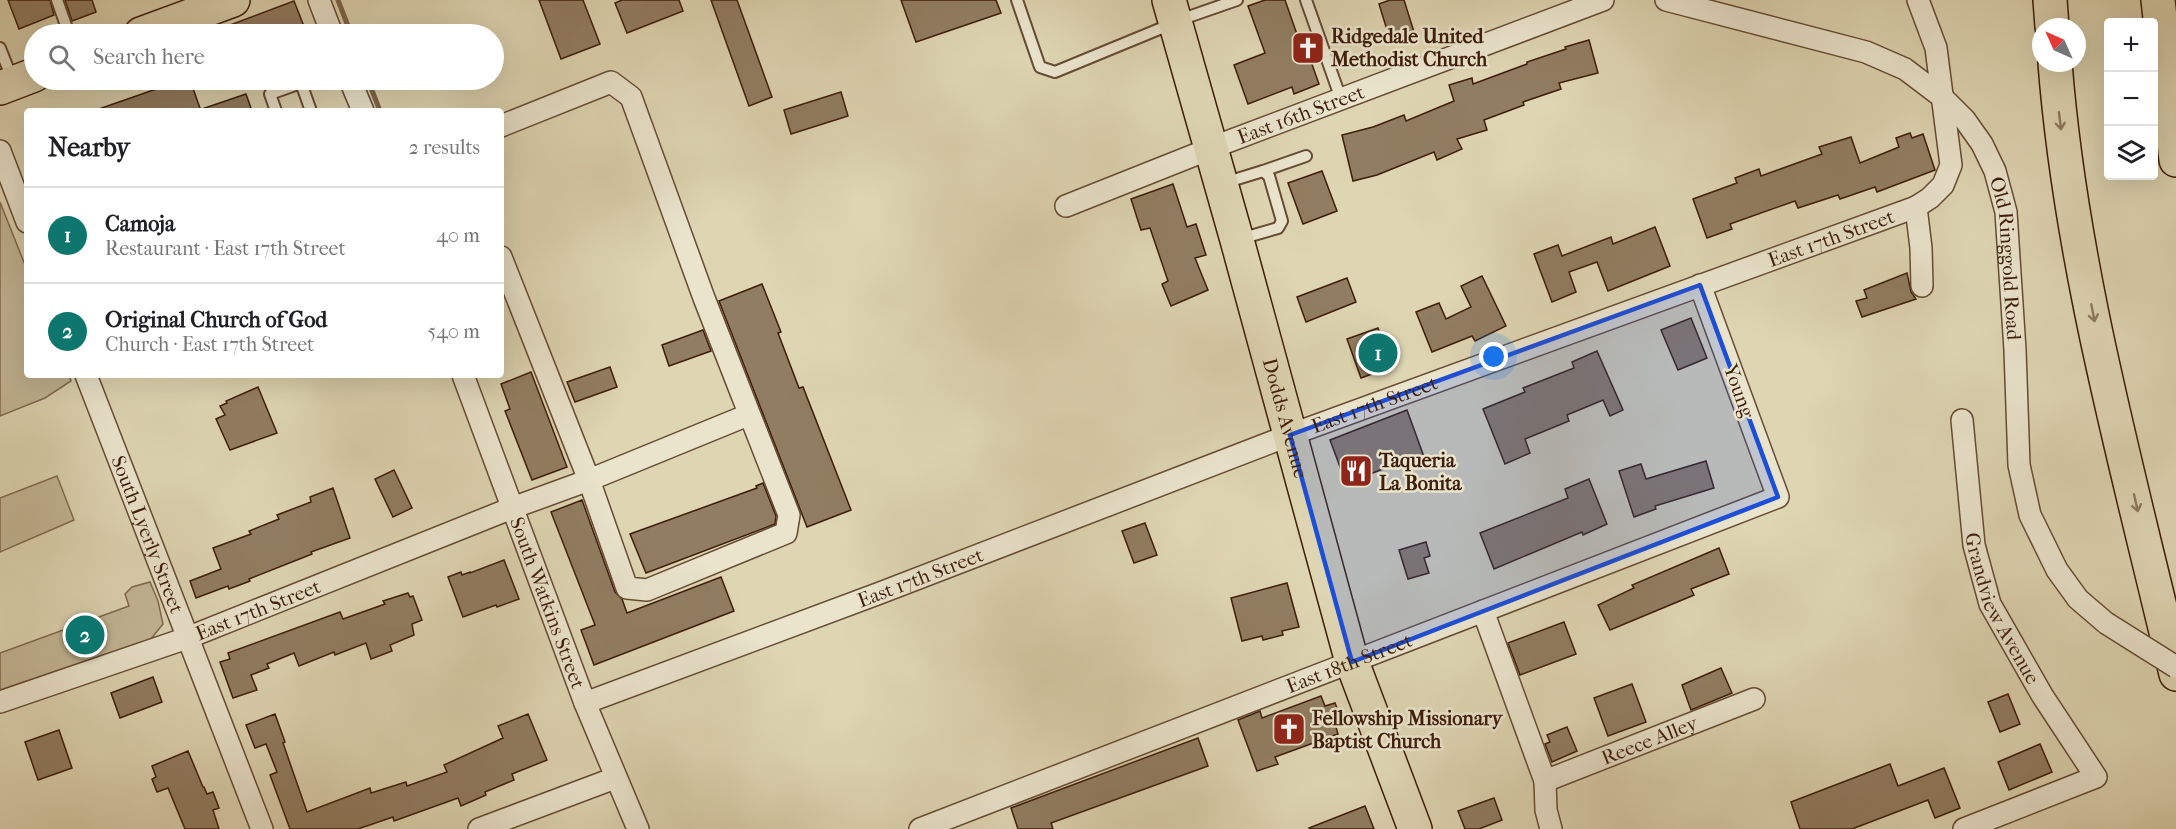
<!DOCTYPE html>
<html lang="en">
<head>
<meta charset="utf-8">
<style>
  :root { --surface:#fff; --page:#f2f2f2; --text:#202124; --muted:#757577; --line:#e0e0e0; --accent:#0f766e }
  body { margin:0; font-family:"IM FELL French Canon",serif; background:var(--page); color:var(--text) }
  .controls { position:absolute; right:18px; top:18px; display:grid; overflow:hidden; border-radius:6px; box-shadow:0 6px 24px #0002 }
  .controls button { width:54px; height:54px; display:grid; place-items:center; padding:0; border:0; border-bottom:2px solid var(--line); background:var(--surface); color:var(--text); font:30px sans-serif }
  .compass { position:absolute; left:2032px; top:18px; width:54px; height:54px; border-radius:50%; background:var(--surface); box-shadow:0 6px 24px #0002; rotate:315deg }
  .you { position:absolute; left:1494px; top:357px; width:21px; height:21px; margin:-15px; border:4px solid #fff; border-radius:50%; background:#1a73e8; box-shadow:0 0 0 9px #1a73e833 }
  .badge { display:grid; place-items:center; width:39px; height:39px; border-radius:50%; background:var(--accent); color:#fff; font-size:20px; font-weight:700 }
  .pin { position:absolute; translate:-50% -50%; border:3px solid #fff; box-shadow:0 2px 6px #0006 }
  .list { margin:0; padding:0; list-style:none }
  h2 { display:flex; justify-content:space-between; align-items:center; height:78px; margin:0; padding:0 24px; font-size:26px }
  h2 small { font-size:20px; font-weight:400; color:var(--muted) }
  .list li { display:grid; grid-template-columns:39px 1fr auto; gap:18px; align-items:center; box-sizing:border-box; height:96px; padding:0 24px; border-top:2px solid var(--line) }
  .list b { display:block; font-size:22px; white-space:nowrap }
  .list p { margin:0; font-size:20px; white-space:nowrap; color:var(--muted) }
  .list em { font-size:20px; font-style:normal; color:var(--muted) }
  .icon { flex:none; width:33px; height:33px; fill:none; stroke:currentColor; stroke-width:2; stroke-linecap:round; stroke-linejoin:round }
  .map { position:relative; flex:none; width:2176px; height:829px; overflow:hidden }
  .search { position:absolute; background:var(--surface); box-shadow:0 6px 24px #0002; left:24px; top:24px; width:480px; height:66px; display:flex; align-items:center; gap:15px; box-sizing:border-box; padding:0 21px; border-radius:33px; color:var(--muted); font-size:22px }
  .panel { position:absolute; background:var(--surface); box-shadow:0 6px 24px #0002; left:24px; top:108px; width:480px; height:270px; border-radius:6px }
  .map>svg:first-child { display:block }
</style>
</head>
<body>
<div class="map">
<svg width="2176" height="829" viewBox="0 0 2176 829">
  <rect width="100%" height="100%" fill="#ded5b2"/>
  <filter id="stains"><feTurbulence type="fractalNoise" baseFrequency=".00333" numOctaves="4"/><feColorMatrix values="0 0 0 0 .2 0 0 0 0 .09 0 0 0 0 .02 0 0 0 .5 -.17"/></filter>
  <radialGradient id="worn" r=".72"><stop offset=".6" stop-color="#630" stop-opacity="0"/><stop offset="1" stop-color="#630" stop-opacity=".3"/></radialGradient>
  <g fill="#c3b695" stroke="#806a4f" stroke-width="1.5">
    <polygon points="0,202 27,270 27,375 69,375 71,381 45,398 0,416"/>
    <polygon points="57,476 74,520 0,552 0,498"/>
    <polygon points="150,582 158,601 163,624 150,640 0,696 0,653 129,606 125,594 132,587"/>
  </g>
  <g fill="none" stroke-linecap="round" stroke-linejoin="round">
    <g stroke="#7e664c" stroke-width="5">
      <polyline points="338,0 351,34"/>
      <polyline points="368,80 380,111"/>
    </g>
  </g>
  <g fill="#917d61" stroke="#3e1d09" stroke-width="1.5">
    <polygon points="8,0 50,0 54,15 19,29"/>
    <polygon points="65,0 92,0 96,12 72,21"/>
    <polygon points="539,0 583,0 600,44 561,59"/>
    <polygon points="622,0 679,0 683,11 627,33 615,3"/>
    <polygon points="711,0 737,0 772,97 749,106"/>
    <polygon points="901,0 996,0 1001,13 916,42"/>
    <polygon points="1265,0 1285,0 1299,40 1303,39 1319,84 1294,94 1292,87 1248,104 1234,65 1265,53 1248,6"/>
    <polygon points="1390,0 1404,0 1415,35 1391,43 1379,4"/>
    <polygon points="294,1 307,34 209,34 209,33"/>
    <polygon points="1589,40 1598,73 1559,83 1561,89 1523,102 1524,105 1484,120 1487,130 1457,139 1462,149 1437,160 1434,152 1377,175 1353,181 1342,135 1373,127 1404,115 1406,121 1454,101 1449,85 1472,78 1473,84 1527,64 1527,62 1566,49 1565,47"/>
    <polygon points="182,80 190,80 201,111 100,111 99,109"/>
    <polygon points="841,92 848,116 791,134 784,110"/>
    <polygon points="246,94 252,111 203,111 202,109"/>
    <polygon points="1910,133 1912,138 1923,134 1935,170 1877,192 1875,187 1840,199 1838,195 1798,208 1795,201 1730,224 1732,229 1707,238 1693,199 1737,183 1735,178 1759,169 1761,176 1822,154 1819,147 1851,137 1860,163 1899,147 1896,138"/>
    <polygon points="1322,171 1337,211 1303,224 1288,183"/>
    <polygon points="1173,184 1187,227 1196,224 1206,255 1195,258 1208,290 1171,306 1162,284 1168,281 1150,228 1141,230 1131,199"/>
    <polygon points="1655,227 1670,266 1608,291 1597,262 1569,272 1576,292 1552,302 1534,254 1558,245 1562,256 1611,237 1613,244"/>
    <polygon points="1907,273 1911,292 1916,299 1862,317 1856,301 1867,298 1864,290"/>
    <polygon points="1482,276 1506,326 1475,341 1472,336 1432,352 1416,312 1439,303 1446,319 1471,307 1461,286"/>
    <polygon points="1347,278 1356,302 1306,322 1297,297"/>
    <polygon points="762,284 781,332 778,333 799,388 803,387 851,510 807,527 719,301"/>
    <polygon points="1691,318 1707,358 1678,370 1661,330"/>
    <polygon points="1378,328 1391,367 1361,378 1347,339"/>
    <polygon points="703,330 711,351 669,366 662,345"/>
    <polygon points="1597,351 1623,410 1610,416 1603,400 1567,415 1569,421 1525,439 1530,453 1505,464 1483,409 1525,392 1523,388 1574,368 1572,362"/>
    <polygon points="610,367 617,387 575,402 567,382"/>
    <polygon points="531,372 567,467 532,480 505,411 510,409 501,384"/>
    <polygon points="258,387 277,433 230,450 216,419 225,415 220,406 227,403 226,401"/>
    <polygon points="1407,410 1423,454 1346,483 1330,440"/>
    <polygon points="1706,461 1714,488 1655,506 1656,509 1634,517 1619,471 1641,464 1646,479"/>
    <polygon points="394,470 412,508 393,517 375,479"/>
    <polygon points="1589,479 1607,524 1583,535 1582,532 1494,569 1480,533 1568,498 1565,489"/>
    <polygon points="763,483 776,516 775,524 646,573 630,534 757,488 756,486"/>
    <polygon points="333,488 350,538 311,552 312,554 249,579 250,581 229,589 228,586 196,598 190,581 221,569 213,548 251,534 249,531 279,519 277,515 311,502 310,497"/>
    <polygon points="582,500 615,592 622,599 627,613 721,577 734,611 594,665 581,630 595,625 551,512"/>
    <polygon points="1145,523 1157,555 1134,563 1122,531"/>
    <polygon points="1426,542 1430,556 1424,558 1429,573 1408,579 1399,550"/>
    <polygon points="1719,548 1729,574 1691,589 1694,595 1610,630 1598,605 1634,588 1632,585"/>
    <polygon points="504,560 519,599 497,607 496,605 463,617 448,577 461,572 462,575 470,572 470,573"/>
    <polygon points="1287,583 1299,627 1282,631 1283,635 1263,640 1262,636 1242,641 1231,598"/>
    <polygon points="408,593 410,597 413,596 422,620 412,624 414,635 390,645 392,651 371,659 366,643 335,655 334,652 299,666 294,653 267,664 269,668 251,675 257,690 233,698 220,662 230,659 228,653 340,612 343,619 385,604 383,601"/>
    <polygon points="1564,622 1576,654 1520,675 1508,643"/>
    <polygon points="1721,668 1732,693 1691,710 1682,685"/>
    <polygon points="153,677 162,702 120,718 111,693"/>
    <polygon points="1632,684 1646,722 1608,736 1594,698"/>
    <polygon points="2008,694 2020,724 2000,732 1988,702"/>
    <polygon points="1321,696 1325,706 1335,703 1342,721 1335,724 1338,734 1275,757 1278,764 1257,771 1238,720 1260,711 1262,718"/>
    <polygon points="275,714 285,742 283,743 307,812 370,788 371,793 406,782 407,786 447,772 444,765 503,738 498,726 528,714 547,760 512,774 514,780 485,792 486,795 461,806 458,798 394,821 393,817 358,829 290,829 270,775 277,772 266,744 255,748 246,725"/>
    <polygon points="1567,727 1577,751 1552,762 1545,744 1550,742 1547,735"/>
    <polygon points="59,730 72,768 38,780 25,742"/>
    <polygon points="1198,738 1208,766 1051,823 1053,829 1018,829 1011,808"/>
    <polygon points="2040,744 2052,772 2009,790 1998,762"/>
    <polygon points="188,751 203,787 204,787 207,794 213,792 219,808 213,810 219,829 185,829 168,788 157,792 152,779 156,777 152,766"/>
    <polygon points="1890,764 1898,786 1944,768 1960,808 1935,818 1928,800 1852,829 1800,829 1791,802"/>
    <polygon points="1494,798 1502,820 1479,829 1465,829 1458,811"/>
    <polygon points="1365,806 1374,829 1310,829 1309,828"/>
  </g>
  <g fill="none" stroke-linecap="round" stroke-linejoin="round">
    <g stroke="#664b33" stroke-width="14">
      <g id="service">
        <polyline points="57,0 69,34"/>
        <polyline points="1017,0 1040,67 1055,72 1191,16 1237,0"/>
        <polyline points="1306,0 1341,99"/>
        <polyline points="0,48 13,81"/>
        <polyline points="276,111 270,94 301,83 311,111"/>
        <polyline points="1263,171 1306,156"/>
        <polyline points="1224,183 1263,171 1269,176 1282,221 1278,228 1240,239"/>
      </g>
    </g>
    <g stroke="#664b33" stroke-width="24">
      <g id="minor">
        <polyline points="319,0 332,34"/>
        <path id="s1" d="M 1666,0 L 1866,52 L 1905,69 L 1942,97 L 1965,120 L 1982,144 L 1995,171 L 2006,212 L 2015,350 L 2019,465 L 2030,515 L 2057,570 L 2078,599 L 2106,623"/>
        <polyline points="350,80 363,111"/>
        <polyline points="501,126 611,82 631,97 704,298 789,515 786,533 647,590 627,588 589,480 501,257"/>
        <polyline points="0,151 27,222"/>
        <path id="s2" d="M 1066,206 L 1227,142 L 1603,0"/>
        <polyline points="1916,207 1921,248 1922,286"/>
        <path id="s3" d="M 86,375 L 262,829"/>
        <path id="s4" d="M 463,375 L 585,703 L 638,829"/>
        <path id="s5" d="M 1962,420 L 1974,545 L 1990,604 L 2042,695 L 2096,777 L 1964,829"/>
        <polyline points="1483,611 1545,781 1546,810 1551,829"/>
        <path id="s6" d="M 0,702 L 187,638 L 512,508 L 589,480 L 748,415"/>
        <path id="s7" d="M 585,703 L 880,593 L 1290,435 L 1916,207 L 1930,198 L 1943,185 L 1951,165 L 1936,48 L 1918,0"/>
        <path id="s8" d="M 1545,781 L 1754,699"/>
        <polyline points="479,829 615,778"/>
        <path id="s9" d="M 920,829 L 1778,497 L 1700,285"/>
      </g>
    </g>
    <g stroke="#3e1d09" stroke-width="36">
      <g id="primary">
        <path id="s10" d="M 1169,0 L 1237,240 L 1352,662 L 1415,829"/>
        <polyline points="141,34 233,0"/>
        <polyline points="0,88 34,75"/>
      </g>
    </g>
    <g stroke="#3e1d09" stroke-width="36">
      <g id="motorway">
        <polyline points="2050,0 2052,27"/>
        <polyline points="2158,0 2176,160"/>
        <path d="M 2055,63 C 2071,269 2129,473 2176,674"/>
      </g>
    </g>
    <use href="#service" stroke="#eae4cd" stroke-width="10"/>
    <use href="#minor" stroke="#eae4cd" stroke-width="21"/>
    <use href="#primary" stroke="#ded5b2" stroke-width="33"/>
    <use href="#motorway" stroke="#ded5b2" stroke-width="33"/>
    <g stroke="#664b33" stroke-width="24" stroke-linecap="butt">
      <polyline id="minor-bridge" points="2106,623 2176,667"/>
    </g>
    <use href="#minor-bridge" stroke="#eae4cd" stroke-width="21"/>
  </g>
  <defs><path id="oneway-shaft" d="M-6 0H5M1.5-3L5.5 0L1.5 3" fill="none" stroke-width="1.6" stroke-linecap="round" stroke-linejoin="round" transform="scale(1.5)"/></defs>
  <g stroke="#8e795e">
    <use href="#oneway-shaft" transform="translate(2060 121) rotate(83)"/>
    <use href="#oneway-shaft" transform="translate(2093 313) rotate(79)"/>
    <use href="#oneway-shaft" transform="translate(2136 503) rotate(77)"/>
  </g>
  <path fill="#1d4ed8" fill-opacity="0.2" stroke="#1d4ed8" stroke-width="4.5" stroke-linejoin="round" d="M 1700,285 L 1778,497 L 1352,662 L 1290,435 Z"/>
  <defs>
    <g id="church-square" transform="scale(1.725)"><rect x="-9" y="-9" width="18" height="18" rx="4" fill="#8f2418" stroke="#eae4cd"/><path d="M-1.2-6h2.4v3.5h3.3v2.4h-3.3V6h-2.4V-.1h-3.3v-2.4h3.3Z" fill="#fff"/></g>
    <g id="restaurant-square" transform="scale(1.725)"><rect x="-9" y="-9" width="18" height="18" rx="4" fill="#8f2418" stroke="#eae4cd"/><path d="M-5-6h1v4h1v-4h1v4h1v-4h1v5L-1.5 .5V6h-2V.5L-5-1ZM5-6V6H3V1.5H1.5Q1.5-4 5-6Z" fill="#fff"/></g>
  </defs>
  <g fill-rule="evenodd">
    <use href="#church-square" x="1308" y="48"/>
    <use href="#restaurant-square" x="1356" y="471"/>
    <use href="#church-square" x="1289" y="729"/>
  </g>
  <g text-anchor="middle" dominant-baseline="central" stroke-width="5" stroke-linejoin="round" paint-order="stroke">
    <g font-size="20" font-weight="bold" fill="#3e1d09" stroke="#eae4cd" text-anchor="start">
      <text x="1331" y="36">Ridgedale United<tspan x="1331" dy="23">Methodist Church</tspan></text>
      <text x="1379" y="460">Taqueria<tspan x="1379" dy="23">La Bonita</tspan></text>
      <text x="1312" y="718">Fellowship Missionary<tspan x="1312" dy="23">Baptist Church</tspan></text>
    </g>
    <g font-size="20" fill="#3e1d09" stroke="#eae4cd">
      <text stroke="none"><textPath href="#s2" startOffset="252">East 16th Street</textPath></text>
      <text stroke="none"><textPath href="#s7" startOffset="1330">East 17th Street</textPath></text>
      <text stroke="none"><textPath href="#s1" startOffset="476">Old Ringgold Road</textPath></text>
      <text transform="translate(1739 391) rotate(70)">Young</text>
      <text stroke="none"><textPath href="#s7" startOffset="844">East 17th Street</textPath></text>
      <text stroke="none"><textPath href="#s10" startOffset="434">Dodds Avenue</textPath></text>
      <text stroke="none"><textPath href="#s3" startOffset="171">South Lyerly Street</textPath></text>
      <text stroke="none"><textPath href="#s7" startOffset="358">East 17th Street</textPath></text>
      <text stroke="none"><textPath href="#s4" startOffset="243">South Watkins Street</textPath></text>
      <text stroke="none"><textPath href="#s5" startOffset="195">Grandview Avenue</textPath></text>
      <text stroke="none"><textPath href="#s6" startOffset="274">East 17th Street</textPath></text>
      <text stroke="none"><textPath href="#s9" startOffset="460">East 18th Street</textPath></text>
      <text stroke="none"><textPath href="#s8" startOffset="112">Reece Alley</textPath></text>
    </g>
  </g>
  <rect width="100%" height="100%" filter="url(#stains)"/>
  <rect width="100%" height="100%" fill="url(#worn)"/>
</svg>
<div class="controls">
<button>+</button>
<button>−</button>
<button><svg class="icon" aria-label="layers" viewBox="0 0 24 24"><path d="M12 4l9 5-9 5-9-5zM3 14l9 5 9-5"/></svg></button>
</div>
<svg class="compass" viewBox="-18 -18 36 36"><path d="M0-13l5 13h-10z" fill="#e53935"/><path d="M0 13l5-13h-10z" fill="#757577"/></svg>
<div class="you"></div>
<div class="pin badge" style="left:1378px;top:353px">1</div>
<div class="pin badge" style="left:85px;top:635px">2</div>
<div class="search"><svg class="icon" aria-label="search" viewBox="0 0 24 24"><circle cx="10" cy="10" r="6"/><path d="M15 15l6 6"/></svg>Search here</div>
<section class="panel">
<h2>Nearby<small>2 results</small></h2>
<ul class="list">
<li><span class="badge">1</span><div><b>Camoja</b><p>Restaurant · East 17th Street</p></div><em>40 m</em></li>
<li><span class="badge">2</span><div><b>Original Church of God</b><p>Church · East 17th Street</p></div><em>540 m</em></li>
</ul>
</section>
</div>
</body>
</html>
